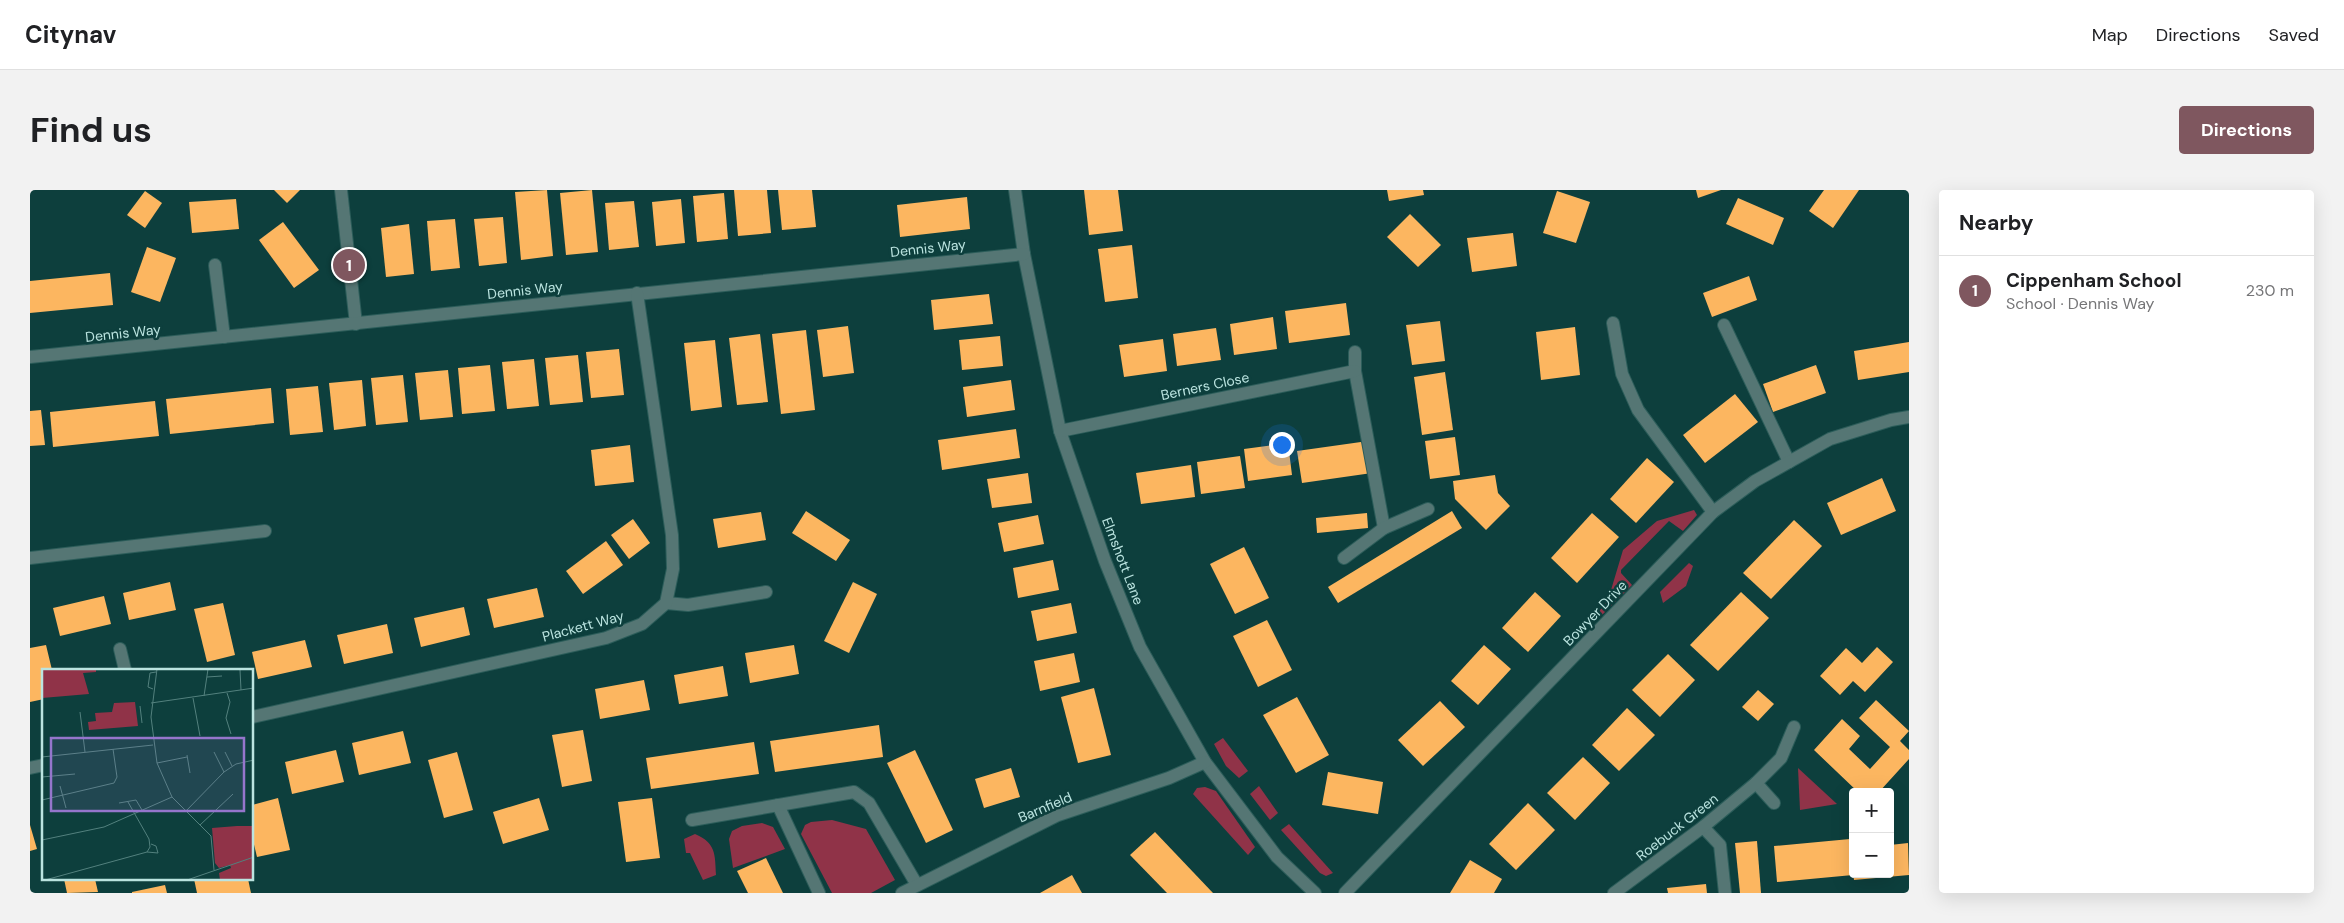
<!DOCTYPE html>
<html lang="en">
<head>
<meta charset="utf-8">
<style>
  :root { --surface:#fff; --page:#f2f2f2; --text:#202124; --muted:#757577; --line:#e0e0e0; --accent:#7f575f }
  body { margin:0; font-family:"DM Sans",sans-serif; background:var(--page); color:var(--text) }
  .controls { position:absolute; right:15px; bottom:15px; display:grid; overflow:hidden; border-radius:5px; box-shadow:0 5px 20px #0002 }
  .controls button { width:45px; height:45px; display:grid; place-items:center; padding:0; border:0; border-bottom:1px solid var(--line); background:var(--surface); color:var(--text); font:25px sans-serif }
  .you { position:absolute; left:1251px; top:254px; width:18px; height:18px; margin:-12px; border:4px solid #fff; border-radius:50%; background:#1a73e8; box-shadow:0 0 0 8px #1a73e833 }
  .badge { display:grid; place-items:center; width:32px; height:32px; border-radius:50%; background:var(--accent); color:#fff; font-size:16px; font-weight:700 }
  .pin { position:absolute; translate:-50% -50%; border:2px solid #fff; box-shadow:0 1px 5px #0006 }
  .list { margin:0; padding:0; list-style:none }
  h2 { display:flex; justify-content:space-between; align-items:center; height:65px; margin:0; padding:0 20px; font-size:21px }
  h2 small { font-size:16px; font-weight:400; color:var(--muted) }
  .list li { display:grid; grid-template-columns:32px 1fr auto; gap:15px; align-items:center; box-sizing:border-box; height:70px; padding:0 20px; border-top:1px solid var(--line) }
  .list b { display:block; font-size:19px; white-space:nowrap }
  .list p { margin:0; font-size:16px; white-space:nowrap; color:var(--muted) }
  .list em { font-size:16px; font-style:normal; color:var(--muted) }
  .map { position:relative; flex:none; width:1879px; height:703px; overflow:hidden; border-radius:5px }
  header { display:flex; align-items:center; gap:30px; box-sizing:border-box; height:70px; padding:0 25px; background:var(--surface); border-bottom:1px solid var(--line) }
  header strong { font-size:24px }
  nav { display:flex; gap:28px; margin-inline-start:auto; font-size:18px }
  .intro { display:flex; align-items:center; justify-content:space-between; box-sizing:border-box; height:120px; padding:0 30px }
  h1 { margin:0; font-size:35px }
  .button { padding:12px 22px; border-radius:5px; background:var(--accent); color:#fff; font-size:18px; font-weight:700 }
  main { display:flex; gap:30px; padding:0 30px }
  aside { flex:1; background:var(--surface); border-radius:5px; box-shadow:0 5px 20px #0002 }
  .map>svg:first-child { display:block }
</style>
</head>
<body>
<header>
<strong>Citynav</strong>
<nav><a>Map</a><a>Directions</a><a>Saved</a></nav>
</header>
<div class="intro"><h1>Find us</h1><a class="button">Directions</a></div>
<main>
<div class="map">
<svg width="1879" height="703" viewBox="0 0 1879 703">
  <rect width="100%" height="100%" fill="#0d3f3d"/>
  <g fill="#903348">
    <polygon points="1664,320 1667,325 1653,341 1639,331 1591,380 1591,383 1602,395 1570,427 1567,424 1578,410 1593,360 1627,331"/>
    <polygon points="1659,373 1663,376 1656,396 1633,413 1630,402"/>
    <polygon points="1193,548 1218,581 1209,588 1196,576 1184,554"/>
    <polygon points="1768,578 1807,614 1770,620"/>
    <polygon points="1229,596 1248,623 1240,630 1220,604"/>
    <polygon points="1175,597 1186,601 1225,657 1218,665 1163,604 1167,598"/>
    <polygon points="802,630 836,639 865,690 841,703 802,703 771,644 775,635 781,632"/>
    <polygon points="732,633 743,637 755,659 703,678 699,649 702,641 712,636"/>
    <polygon points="1259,634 1303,683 1296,686 1290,683 1251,640"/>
    <path d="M 665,644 C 686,653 685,664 686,685 L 673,690 L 660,663 L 656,663 L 654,649 Z"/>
  </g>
  <g fill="#fcb660">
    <polygon points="244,0 270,0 257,13"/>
    <polygon points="517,0 523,66 491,70 485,2"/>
    <polygon points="562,0 568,62 536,65 530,3"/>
    <polygon points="704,0 737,0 741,43 708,46"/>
    <polygon points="748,0 782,0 786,37 752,40"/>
    <polygon points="1054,0 1088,0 1093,41 1059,45"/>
    <polygon points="1357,0 1393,0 1394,5 1359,11"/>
    <polygon points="1666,0 1691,0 1668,8"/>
    <polygon points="1794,0 1829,0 1803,38 1779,21"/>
    <polygon points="115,1 132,13 115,38 97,25"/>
    <polygon points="1527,1 1560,12 1546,53 1513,43"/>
    <polygon points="694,3 698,49 667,52 663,6"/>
    <polygon points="937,7 940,39 870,47 867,15"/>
    <polygon points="1708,8 1754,28 1743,55 1696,34"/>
    <polygon points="206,9 209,39 162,43 159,12"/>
    <polygon points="651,9 655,53 626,56 622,12"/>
    <polygon points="604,11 609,57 579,60 575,13"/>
    <polygon points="1380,24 1411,55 1388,77 1357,47"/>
    <polygon points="473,27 477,73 449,76 444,29"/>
    <polygon points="425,29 430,78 401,81 397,31"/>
    <polygon points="253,32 289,80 264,98 229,50"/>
    <polygon points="379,34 384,84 356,87 351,38"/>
    <polygon points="1483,43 1487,76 1442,82 1437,48"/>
    <polygon points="1102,55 1108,108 1075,112 1068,59"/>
    <polygon points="117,57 146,68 130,112 101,102"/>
    <polygon points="80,83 83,115 0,123 0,91"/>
    <polygon points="1719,86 1727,110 1682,127 1673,103"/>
    <polygon points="959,104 963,134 904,140 901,110"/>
    <polygon points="1316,113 1320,145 1259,153 1255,121"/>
    <polygon points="1243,127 1247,159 1204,165 1200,134"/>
    <polygon points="1410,131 1415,171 1382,175 1376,135"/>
    <polygon points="818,136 824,183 793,187 787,140"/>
    <polygon points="1545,137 1550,185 1511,190 1506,142"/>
    <polygon points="1186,138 1191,170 1147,176 1143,144"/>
    <polygon points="776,140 785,220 751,224 742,144"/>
    <polygon points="730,144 738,212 707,215 699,148"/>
    <polygon points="970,146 973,176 932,180 929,150"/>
    <polygon points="1133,149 1137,181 1094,187 1089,155"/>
    <polygon points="685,150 692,217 661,221 654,153"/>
    <polygon points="1879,152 1879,182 1828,190 1824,161"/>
    <polygon points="589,159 594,205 561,208 556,162"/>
    <polygon points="548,165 553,212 520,215 515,168"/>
    <polygon points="504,169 509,216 477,219 472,172"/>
    <polygon points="460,175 465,221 432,224 428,178"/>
    <polygon points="1786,175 1796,203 1743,222 1733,194"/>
    <polygon points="418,180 423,227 390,230 385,183"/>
    <polygon points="1415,182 1423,240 1392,245 1384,187"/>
    <polygon points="373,185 378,232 346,235 341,188"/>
    <polygon points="332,190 336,236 304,240 299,193"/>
    <polygon points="981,190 985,220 937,227 933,197"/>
    <polygon points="288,196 293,242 260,245 256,199"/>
    <polygon points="241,198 244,233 140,244 136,209"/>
    <polygon points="1705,204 1728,232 1675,273 1653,245"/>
    <polygon points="125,211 129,246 23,257 20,222"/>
    <polygon points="11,220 15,255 0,256 0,221"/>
    <polygon points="986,239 990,268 912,280 908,250"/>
    <polygon points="1425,247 1430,285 1400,289 1395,251"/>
    <polygon points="1338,251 1342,283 1272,293 1267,261"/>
    <polygon points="1258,253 1262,285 1218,291 1214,259"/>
    <polygon points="600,255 604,292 565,296 561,260"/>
    <polygon points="1210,266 1215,298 1171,304 1167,272"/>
    <polygon points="1617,268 1644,292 1606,333 1580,309"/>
    <polygon points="1161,275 1165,307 1111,314 1106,283"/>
    <polygon points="998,283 1002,313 962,318 957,289"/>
    <polygon points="1465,285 1468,303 1480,316 1456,340 1425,309 1423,291"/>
    <polygon points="1852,288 1866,321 1811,345 1797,313"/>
    <polygon points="776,321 820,350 806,371 762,343"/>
    <polygon points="1422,321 1432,338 1308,413 1298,397"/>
    <polygon points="731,322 736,350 688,358 683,329"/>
    <polygon points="1337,323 1338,338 1287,343 1286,328"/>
    <polygon points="1562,323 1589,347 1547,393 1521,368"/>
    <polygon points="1008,325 1014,354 974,362 968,333"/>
    <polygon points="603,329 620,353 599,369 581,345"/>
    <polygon points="1764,330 1792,356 1741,409 1713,383"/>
    <polygon points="576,351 593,375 553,404 536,381"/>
    <polygon points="1214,357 1239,408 1205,424 1180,374"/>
    <polygon points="1023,370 1029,400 988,408 983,378"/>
    <polygon points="140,392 146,420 99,430 93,403"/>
    <polygon points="823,392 847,404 819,463 794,451"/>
    <polygon points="507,398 514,427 464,438 457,409"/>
    <polygon points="1505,402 1531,426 1498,462 1472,438"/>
    <polygon points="1711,402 1739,428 1688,481 1660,455"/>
    <polygon points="74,406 81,434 30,446 23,418"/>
    <polygon points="193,413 205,465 177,472 164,419"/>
    <polygon points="1041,413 1047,443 1007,451 1001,421"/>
    <polygon points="434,417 440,445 391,457 384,428"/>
    <polygon points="1237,430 1262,480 1228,497 1203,446"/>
    <polygon points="357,434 363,463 314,474 307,445"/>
    <polygon points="275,450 282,477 228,489 222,462"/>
    <polygon points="16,455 22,480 14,480 14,509 0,512 0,458"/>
    <polygon points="764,455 769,484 720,493 715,463"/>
    <polygon points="1454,455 1481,479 1448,515 1421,491"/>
    <polygon points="1847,457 1863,472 1835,502 1823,491 1810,505 1790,486 1816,458 1832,473"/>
    <polygon points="1044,463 1050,492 1010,501 1004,471"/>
    <polygon points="1638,464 1665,490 1630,527 1602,500"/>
    <polygon points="693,476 698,506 649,514 644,485"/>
    <polygon points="614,490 620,520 570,529 565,499"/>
    <polygon points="1064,498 1081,565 1048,573 1031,507"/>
    <polygon points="1728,500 1744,514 1728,531 1712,517"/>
    <polygon points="1267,507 1299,565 1266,583 1233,525"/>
    <polygon points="1846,510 1879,541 1870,551 1879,560 1879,569 1849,602 1828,602 1784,560 1812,529 1830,546 1819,559 1840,579 1860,557 1829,528"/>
    <polygon points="1410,511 1435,537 1393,576 1368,550"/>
    <polygon points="1597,518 1625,545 1589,581 1562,555"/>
    <polygon points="849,535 853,567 745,582 740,551"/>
    <polygon points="553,540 562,591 532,597 522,545"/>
    <polygon points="373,541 381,573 329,585 322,553"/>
    <polygon points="724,552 729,584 621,599 616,568"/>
    <polygon points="306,560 314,592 262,604 255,572"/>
    <polygon points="885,560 923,640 896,653 857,573"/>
    <polygon points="427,562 443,620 414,628 398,570"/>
    <polygon points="1553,567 1580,593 1545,630 1517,603"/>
    <polygon points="981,578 990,607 954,618 945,589"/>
    <polygon points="1298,582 1353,592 1348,624 1292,615"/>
    <polygon points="248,608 260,660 227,667 222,646 222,615"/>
    <polygon points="509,608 519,640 473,654 463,622"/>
    <polygon points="622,608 630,668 596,672 588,612"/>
    <polygon points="1498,613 1525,640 1486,680 1459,654"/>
    <polygon points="0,635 7,659 0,661"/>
    <polygon points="1125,642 1183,703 1137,703 1100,665"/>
    <polygon points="1820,649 1821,659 1823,658 1823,685 1747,692 1744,656"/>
    <polygon points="1727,651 1731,703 1710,703 1705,653"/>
    <polygon points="1878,653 1879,685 1824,690 1823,684 1860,684 1860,655"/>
    <polygon points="736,668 753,703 718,703 707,681"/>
    <polygon points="1440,670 1472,689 1464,703 1420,703"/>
    <polygon points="1042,685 1052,703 1010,703"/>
    <polygon points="34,689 65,689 68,702 37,703"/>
    <polygon points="164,689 218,689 221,703 167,703"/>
    <polygon points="1676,694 1677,703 1638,703 1637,698"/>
    <polygon points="135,695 137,703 102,703 102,702"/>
  </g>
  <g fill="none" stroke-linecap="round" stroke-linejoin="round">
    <g stroke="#2c5d5a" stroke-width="14">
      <g id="minor">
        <polyline points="311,0 326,134"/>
        <polyline points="985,0 994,64 1030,241 1075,371 1110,457 1175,572 1247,667 1285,703"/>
        <polyline points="185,75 194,147"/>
        <polyline points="1583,133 1592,184 1608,220 1683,322"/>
        <polyline points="1694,135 1759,272"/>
        <polyline points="1325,162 1325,181 1354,338"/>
        <polyline points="0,167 994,64"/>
        <polyline points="1030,241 1325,181"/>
        <polyline points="0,368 235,341"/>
        <polyline points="1314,368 1354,338 1398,319"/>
        <polyline points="636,413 658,415 736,402"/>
        <polyline points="90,459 95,480"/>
        <polyline points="222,527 576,448 612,434 636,413 643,379 642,345 607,103"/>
        <polyline points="0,578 14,575"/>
        <polyline points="1726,593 1744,613"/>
        <polyline points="748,615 789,703"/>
        <polyline points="662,630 824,602 839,613 887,695"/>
        <polyline points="1673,637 1690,655 1695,703"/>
        <polyline points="872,703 1028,625 1139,588 1175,572"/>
        <polyline points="1315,703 1683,322 1725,291 1800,249 1861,230 1879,227"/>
        <polyline points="1584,703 1673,637 1726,593 1751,568 1764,537"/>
      </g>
    </g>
    <use href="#minor" stroke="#557674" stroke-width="12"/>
  </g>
  <g text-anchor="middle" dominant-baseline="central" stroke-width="5" stroke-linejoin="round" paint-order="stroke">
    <g font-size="14" fill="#bbe4e0" stroke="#0d3f3d">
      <text transform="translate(898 58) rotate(-6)">Dennis Way</text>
      <text transform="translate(495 100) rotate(-6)">Dennis Way</text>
      <text transform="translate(93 143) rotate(-6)">Dennis Way</text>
      <text transform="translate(1175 196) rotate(-12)">Berners Close</text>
      <text transform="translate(1093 371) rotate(69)">Elmshott Lane</text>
      <text transform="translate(1565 423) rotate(-46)">Bowyer Drive</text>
      <text transform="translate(553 436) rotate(-15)">Plackett Way</text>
      <text transform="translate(1015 617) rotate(-23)">Barnfield</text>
      <text transform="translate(1647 637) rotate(-38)">Roebuck Green</text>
    </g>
  </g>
  <g transform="translate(12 479)">
    <rect width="211" height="211" fill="#0d3f3d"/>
    <path d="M 0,0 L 54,0 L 54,3 L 41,4 L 47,25 L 0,29 ZM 93,33 L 96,57 L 47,61 L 46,53 L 54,52 L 53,44 L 70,43 L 72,34 ZM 195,157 L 211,157 L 211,211 L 178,211 L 177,204 L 189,199 L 188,196 L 177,199 L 173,194 L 170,159 Z" fill="#903348"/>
    <path fill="none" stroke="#53817e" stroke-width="1" d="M 115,0 L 109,48 L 115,94 L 130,128 L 169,167 L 172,201M 198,1 L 199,21M 165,8 L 180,7M 111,20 L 106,18 L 108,4 L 114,3M 185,24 L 188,33 L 184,49 L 189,65M 162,27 L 166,0M 151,29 L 158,67M 109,34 L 212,19M 98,37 L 100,54M 38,43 L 43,83M 172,83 L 182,103M 183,83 L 190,97M 145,86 L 148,104M 0,88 L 111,76M 115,94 L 145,88M 0,108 L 33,105M 18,117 L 24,139M 0,131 L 72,114 L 75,108 L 71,80M 77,134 L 94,131 L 100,141M 143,143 L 182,103 L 194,95 L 212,91M 158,156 L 191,125M 0,171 L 62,158 L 130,128M 105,183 L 116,184 L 114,177 L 109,175M 3,211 L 105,183 L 108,178 L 107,170 L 86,133M 145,211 L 212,188"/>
    <path fill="#9576cc" fill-opacity="0.15" stroke="#9576cc" stroke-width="2.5" d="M 9,69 L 202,69 L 202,142 L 9,142 Z"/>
    <rect width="211" height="211" fill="none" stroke="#bbe4e0" stroke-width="2.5"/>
  </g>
</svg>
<div class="controls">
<button>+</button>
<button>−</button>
</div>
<div class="you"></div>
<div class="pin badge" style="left:319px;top:75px">1</div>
</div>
<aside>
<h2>Nearby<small></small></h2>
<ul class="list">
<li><span class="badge">1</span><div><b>Cippenham School</b><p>School · Dennis Way</p></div><em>230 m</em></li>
</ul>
</aside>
</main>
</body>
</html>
